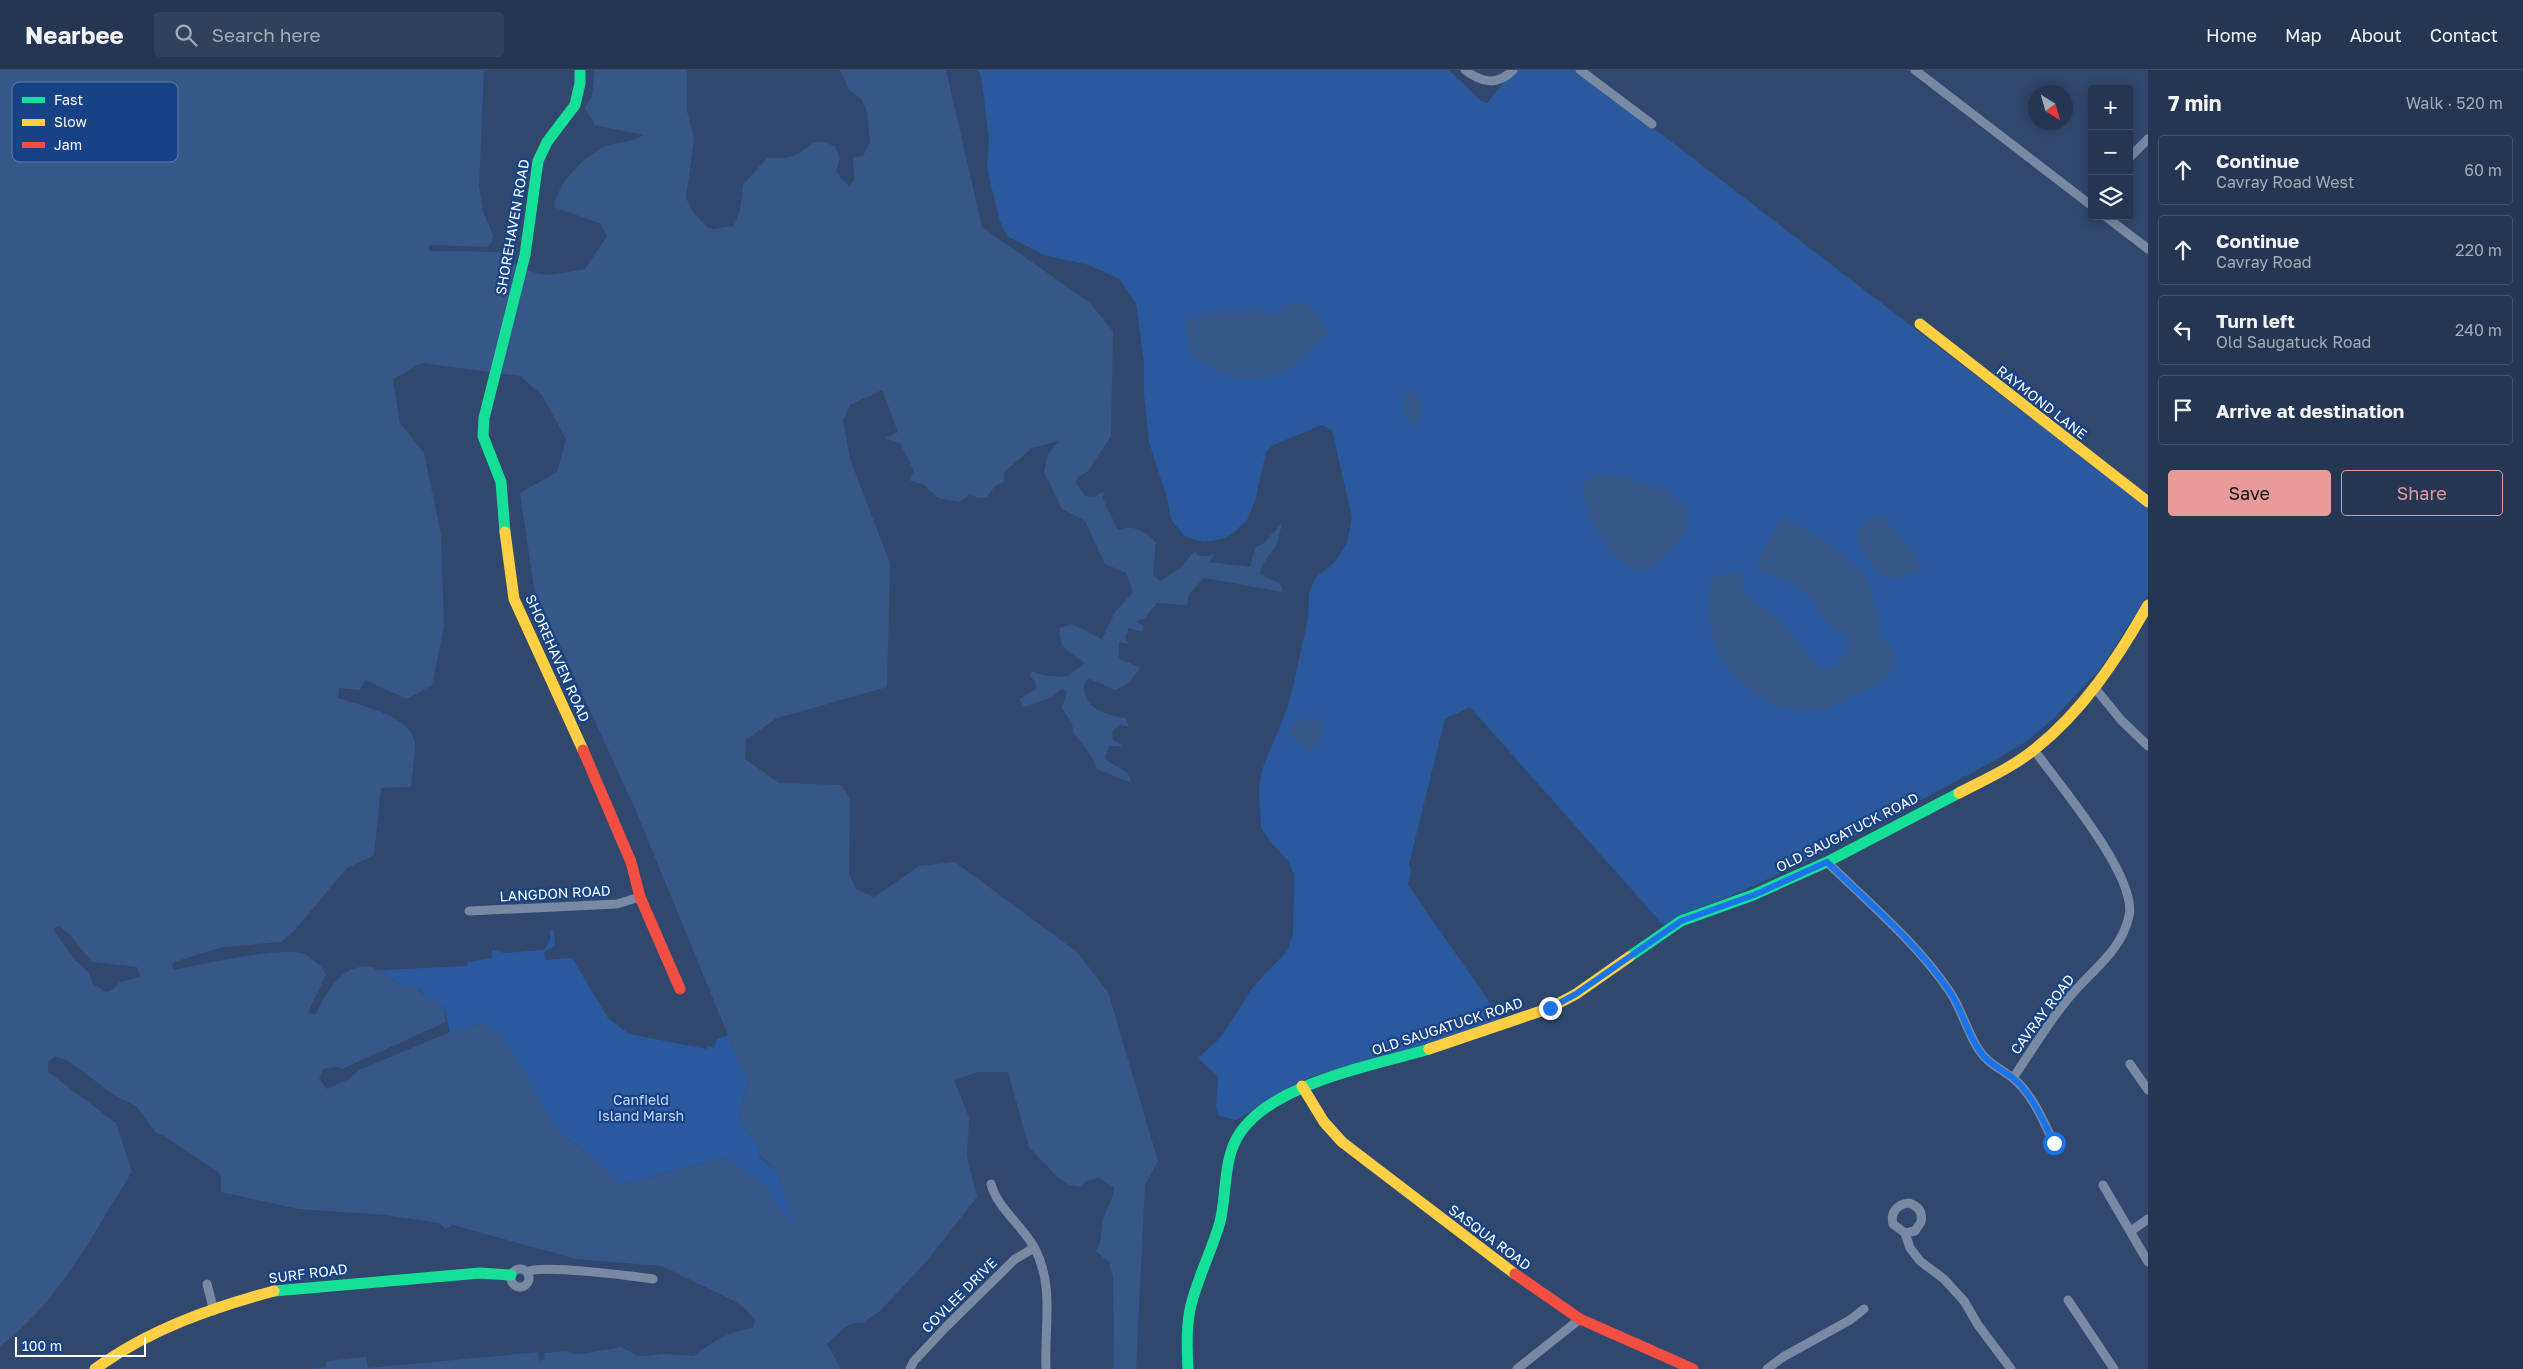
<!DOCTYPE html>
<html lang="en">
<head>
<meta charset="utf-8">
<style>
  :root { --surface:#243652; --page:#30415c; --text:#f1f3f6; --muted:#a3abb8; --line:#415069; --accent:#e69b98 }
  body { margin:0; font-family:"Golos Text",sans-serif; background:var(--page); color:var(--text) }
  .controls { position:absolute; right:15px; top:15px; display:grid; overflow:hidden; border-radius:5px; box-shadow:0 2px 12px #0003 }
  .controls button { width:45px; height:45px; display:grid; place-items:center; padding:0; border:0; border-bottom:1px solid var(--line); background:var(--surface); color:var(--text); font:25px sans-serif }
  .compass { position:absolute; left:2028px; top:15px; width:45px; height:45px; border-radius:50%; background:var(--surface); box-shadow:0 2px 12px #0003; rotate:143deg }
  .scale { position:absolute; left:15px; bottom:12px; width:131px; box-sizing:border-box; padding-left:5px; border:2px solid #fff; border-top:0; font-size:14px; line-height:18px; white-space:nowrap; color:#fff; -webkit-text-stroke:4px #174386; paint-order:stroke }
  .stop { position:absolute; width:15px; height:15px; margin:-11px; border:4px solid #1a73e8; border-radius:50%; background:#fff }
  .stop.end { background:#1a73e8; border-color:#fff; box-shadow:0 1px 5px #0008 }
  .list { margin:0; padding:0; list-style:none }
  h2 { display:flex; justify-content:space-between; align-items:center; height:65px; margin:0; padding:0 20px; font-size:21px }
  h2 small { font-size:16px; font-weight:400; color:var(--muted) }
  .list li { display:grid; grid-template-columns:32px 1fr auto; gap:15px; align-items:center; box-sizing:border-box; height:70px; margin:0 10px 10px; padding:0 10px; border:1px solid var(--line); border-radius:5px }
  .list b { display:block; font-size:19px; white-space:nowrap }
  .list p { margin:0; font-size:16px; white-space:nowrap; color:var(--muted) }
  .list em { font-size:16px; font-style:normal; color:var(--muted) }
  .actions { display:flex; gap:10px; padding:15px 20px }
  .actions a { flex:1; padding:11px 0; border:1px solid var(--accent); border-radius:5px; text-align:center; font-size:18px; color:var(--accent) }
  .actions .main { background:var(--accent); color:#111 }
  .icon { flex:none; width:28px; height:28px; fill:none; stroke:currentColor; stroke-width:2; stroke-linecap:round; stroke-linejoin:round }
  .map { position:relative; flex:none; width:2148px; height:1299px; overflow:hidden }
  header { display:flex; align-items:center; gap:30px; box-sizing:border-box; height:70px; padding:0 25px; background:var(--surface); border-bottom:1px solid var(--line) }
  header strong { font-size:24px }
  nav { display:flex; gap:28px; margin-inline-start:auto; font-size:18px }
  .search { width:350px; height:45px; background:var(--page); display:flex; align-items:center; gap:12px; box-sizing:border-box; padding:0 18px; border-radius:5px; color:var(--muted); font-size:19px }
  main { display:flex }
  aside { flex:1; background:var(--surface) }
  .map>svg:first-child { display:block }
</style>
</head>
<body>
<header>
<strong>Nearbee</strong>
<div class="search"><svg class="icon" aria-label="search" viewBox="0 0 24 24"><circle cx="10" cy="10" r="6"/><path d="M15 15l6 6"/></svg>Search here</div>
<nav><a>Home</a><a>Map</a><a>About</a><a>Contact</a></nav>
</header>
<main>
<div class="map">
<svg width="2148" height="1299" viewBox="0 0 2148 1299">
  <rect width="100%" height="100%" fill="#30486d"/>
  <g fill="#2b599d">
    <polygon points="978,0 1449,0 1481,31 1487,33 1514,0 1574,0 1677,76 2148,438 2148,525 2101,598 2054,648 2027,671 1992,692 1809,790 1731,826 1686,843 1664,856 1470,637 1445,649 1409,794 1411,799 1408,815 1502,950 1366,993 1323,1003 1298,1012 1236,1050 1219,1046 1216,1037 1218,1007 1198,988 1221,967 1253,917 1287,881 1293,864 1294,805 1289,792 1270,771 1261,757 1259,719 1262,700 1287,639 1294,613 1308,548 1309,524 1315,508 1334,493 1347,473 1352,447 1332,360 1322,355 1273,375 1266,382 1255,431 1247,450 1233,463 1222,469 1203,472 1184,466 1171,449 1167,428 1149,372 1144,325 1144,293 1136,233 1119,209 1089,195 1044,185 1007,166 1000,151 990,111 987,96 989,72 982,10"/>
    <polygon points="550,861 554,861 555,876 544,882 545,890 572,888 608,948 629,964 706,979 708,976 714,978 717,969 728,965 748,1014 738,1048 758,1075 760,1087 777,1101 796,1154 786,1148 765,1117 726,1087 621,1115 592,1087 557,1060 482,953 450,962 444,937 425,929 421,920 404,917 380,900 468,896 467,892 492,888 492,880 505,883 544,880 550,871"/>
  </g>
  <g fill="#365787" fill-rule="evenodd">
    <path d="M 0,0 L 484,0 L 479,116 L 483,142 L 493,165 L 492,172 L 487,177 L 429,175 L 429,181 L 503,182 L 504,187 C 539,210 545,206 585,199 L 607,166 L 601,154 L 554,137 C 558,112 584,86 606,76 C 618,71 632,74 643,65 L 595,55 L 585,38 L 592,26 L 595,0 L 687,0 L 687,41 L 694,69 L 686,128 L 693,142 L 707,157 L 713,159 L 734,156 L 740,140 L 743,115 L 767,88 C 775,88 784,89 792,86 C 814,79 806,65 835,76 L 840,88 L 836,102 L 849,116 L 854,110 L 853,87 L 863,86 L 870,73 L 867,41 L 861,29 L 849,20 L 840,0 L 946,0 L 982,157 L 1090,233 L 1113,261 L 1111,366 L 1088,401 L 1078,407 L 1076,413 L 1085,426 L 1094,427 L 1104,422 L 1103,429 L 1118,460 C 1132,454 1146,461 1156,473 L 1153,505 L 1160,511 L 1181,498 L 1194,481 C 1200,489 1207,486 1215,484 L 1209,492 L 1250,497 L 1255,478 L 1264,473 L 1282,453 L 1277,474 L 1262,495 L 1260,504 L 1280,514 L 1283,522 L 1204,508 L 1189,524 L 1187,535 L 1157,533 L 1144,549 L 1136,551 L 1144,557 L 1142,562 L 1129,558 L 1125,567 L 1129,574 L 1119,572 L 1119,588 L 1140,598 C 1132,609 1128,616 1115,620 L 1090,609 L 1085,611 C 1078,636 1106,646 1126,648 L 1129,657 L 1120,655 C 1113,660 1111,662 1113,670 L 1123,676 L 1109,676 L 1105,688 C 1113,698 1131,698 1131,713 L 1097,699 L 1092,687 L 1073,662 L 1072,653 L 1062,638 L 1067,622 L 1062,619 L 1052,627 L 1024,637 L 1019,629 L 1036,619 L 1035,611 L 1030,606 L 1032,601 C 1044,608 1054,605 1067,607 L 1085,593 C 1071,582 1058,580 1060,558 L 1072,554 L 1102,569 L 1115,542 L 1133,522 L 1126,503 L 1105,494 L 1085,451 L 1062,439 L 1044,402 L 1048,384 L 1059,371 L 1032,378 L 1004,402 L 1004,412 L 995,416 L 987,427 L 978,428 L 970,424 L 959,432 L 938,428 L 924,415 L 909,410 L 914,401 L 900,373 L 885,368 L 898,362 L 882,320 L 850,335 L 843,350 L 850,389 L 890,493 L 887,617 L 775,649 L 746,670 L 745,689 L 779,713 L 842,715 L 850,730 L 849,803 L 856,819 L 874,827 L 919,796 L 955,792 L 1077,882 L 1108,922 L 1158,1091 L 1145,1115 L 1136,1299 L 1114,1299 L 1113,1207 L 1109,1192 L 1096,1181 C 1103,1169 1100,1168 1102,1155 C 1103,1142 1113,1133 1114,1117 L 1098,1108 L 1086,1111 L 1081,1117 L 1069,1115 L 1058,1108 L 1029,1077 L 1008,1002 L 977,1002 L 954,1010 L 969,1047 L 967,1086 L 977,1127 L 926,1192 L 880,1241 L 862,1253 L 854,1253 L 844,1258 L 827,1274 L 841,1299 L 310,1299 L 326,1297 L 326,1291 L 366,1287 L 368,1298 L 538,1282 L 539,1291 L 545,1289 L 544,1283 L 566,1281 L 575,1284 L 588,1283 L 621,1277 L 636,1285 L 646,1286 L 663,1284 L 694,1286 C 713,1271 729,1261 753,1258 L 755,1251 L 746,1239 L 734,1231 L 662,1196 L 576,1189 L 453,1155 L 446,1159 L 439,1153 L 386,1145 L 298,1139 L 221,1122 L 221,1106 L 218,1102 L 164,1066 L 147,1060 L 130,1037 L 58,992 L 53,995 L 63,1007 L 114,1044 L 135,1097 C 96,1158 60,1232 0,1276 ZM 422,293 L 520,306 L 542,325 L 566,369 L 557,402 L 520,423 L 534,518 L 636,741 L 748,1014 L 738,1048 L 758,1075 L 760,1086 L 777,1101 L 795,1153 L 786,1148 L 766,1117 L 726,1087 L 621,1115 L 592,1087 L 557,1060 L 505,970 L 482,953 L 450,962 L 359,1000 L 349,1009 L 327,1019 L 319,1008 L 323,999 L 338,997 L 342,999 L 446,952 L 444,938 L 432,928 L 425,929 C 420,918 416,916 404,917 L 380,900 L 376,901 L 374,897 C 341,892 329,920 315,945 L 308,942 L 326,905 C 324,897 309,885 301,883 C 271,878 205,894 174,900 L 172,896 L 174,892 L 223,877 L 281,872 L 293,862 L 347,798 L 374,785 L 381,718 L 411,717 C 412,704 415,687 415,674 C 413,646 359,635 338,628 L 339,618 L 360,620 L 365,610 L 407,629 L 432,615 L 444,556 L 441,465 L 424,383 L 400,353 L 393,309 Z"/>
    <path d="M 1288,234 L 1306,234 L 1316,244 L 1327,261 C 1304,299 1254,323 1213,299 C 1206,295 1194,288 1190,279 C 1187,272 1187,260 1185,252 L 1201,244 L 1230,241 L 1255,239 L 1272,246 Z"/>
    <path d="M 1407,323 L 1413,323 C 1423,328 1423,346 1418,354 L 1411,353 L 1404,345 L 1404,327 Z"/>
    <path d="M 1596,405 L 1613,405 L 1662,418 L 1687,437 C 1694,464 1665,489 1644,501 C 1638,499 1631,497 1626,494 C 1605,482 1581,439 1583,415 Z"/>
    <path d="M 1881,445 L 1899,467 L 1912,479 L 1922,498 C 1916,503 1893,509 1885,509 C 1873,496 1846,472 1864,455 C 1870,449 1873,447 1881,445 Z"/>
    <path d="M 1783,449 L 1794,453 L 1840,482 L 1866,506 L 1880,551 L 1880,569 L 1892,576 L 1896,592 C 1883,616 1879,612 1856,624 C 1840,633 1821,643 1802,641 C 1739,635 1694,568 1713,508 L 1736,501 L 1741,509 L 1746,525 L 1787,557 L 1809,588 L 1823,599 L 1836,598 L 1849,576 L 1845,566 C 1826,557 1821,538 1806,523 C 1793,510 1777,508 1760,501 L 1758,490 L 1775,459 Z"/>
    <path d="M 1312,647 L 1318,649 L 1323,657 L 1317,676 L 1307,680 L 1287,661 C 1291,654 1304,648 1312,647 Z"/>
  </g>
  <g fill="#30486d">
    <polygon points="59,856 70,865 92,892 137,897 140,907 120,912 112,920 106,922 93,914 89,903 73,888 53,859"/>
    <polygon points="55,986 67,990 117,1027 136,1036 156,1063 164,1066 158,1067 146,1062 128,1039 57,996 64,1006 116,1042 138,1096 133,1105 116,1053 48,1002 48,992"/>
  </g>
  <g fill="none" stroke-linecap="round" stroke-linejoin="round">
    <g stroke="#7789a3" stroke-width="9">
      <path d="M 1465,0 C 1482,13 1497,16 1513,0"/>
      <polyline points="1580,0 1652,54"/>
      <polyline points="1915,0 2092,136"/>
      <polyline points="2129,88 2148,69"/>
      <polyline points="2105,146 2148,179"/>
      <polyline points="2095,618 2121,650 2148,676"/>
      <path d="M 1827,792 C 1869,833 1917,873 1950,922 C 1962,940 1967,962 1979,980 C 1988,994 2002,999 2014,1009 C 2033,1025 2043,1051 2054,1073"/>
      <polyline points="469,841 617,834 640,827"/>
      <polyline points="2130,994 2148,1020"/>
      <path d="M 2013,1008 C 2031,982 2047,954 2067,930 C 2089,902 2121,883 2129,846 C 2138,807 2058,713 2034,680"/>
      <path d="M 991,1114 C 998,1139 1021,1154 1034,1177 C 1055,1216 1044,1257 1046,1299"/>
      <polyline points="2103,1115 2148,1192"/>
      <polyline points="2131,1161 2148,1149"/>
      <path d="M 1905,1163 L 1915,1161 L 1921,1152 C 1923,1142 1918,1136 1909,1133 C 1897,1134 1890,1143 1893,1154 L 1905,1163 L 1910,1178 L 1920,1191 L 1944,1209 L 1964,1231 L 1978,1255 L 2011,1299"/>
      <circle cx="520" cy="1208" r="9"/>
      <path d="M 527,1202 C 540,1194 632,1206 653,1209"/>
      <polyline points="207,1214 214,1241"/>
      <polyline points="2068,1230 2114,1299"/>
      <polyline points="910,1299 914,1291 946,1257 1015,1189 1034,1178"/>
      <polyline points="1517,1299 1580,1249"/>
      <polyline points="1767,1299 1783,1287 1850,1250 1864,1239"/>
    </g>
    <g stroke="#16e098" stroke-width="11">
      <polyline points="505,462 501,412 483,366 484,348 525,185 538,91 547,72 575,35 580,13 580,0"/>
      <polyline points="1629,887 1681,851 1753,825 1827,792 1959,723"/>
      <polyline points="274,1221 480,1203 511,1205"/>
      <path d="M 1188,1299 C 1187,1278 1186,1256 1191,1235 C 1198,1207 1212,1180 1220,1152 C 1226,1128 1224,1096 1234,1074 C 1259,1015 1373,996 1429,979"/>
    </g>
    <g stroke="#ffcf43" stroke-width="11">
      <polyline points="1920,254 2148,432"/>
      <polyline points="505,462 514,529 583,680"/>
      <path d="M 1959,723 C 1984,710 2013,697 2035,679 C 2083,641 2118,588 2148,535"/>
      <polyline points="1429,979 1550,938 1576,924 1629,887"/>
      <polyline points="1302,1016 1324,1052 1342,1072 1515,1204"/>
      <path d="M 95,1299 C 148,1260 211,1238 274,1221"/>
    </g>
    <g stroke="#f24e42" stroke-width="11">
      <polyline points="583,680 631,792 640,827 680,919"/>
      <polyline points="1515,1204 1580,1249 1693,1299"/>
    </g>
  </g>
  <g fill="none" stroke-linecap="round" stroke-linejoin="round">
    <path stroke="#1a73e8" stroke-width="6" d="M 1550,938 L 1576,924 L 1681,851 L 1754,825 L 1827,792 C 1869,833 1917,873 1950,922 C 1962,940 1967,962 1979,980 C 1988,994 2002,999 2014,1009 C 2033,1025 2043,1051 2054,1073"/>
  </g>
  <g text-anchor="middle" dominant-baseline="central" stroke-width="4.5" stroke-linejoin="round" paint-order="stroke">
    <g font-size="14" fill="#fff" stroke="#174386">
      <text transform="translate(512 157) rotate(-80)">SHOREHAVEN ROAD</text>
      <text transform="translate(2042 332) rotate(38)">RAYMOND LANE</text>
      <text transform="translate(558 588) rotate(66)">SHOREHAVEN ROAD</text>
      <text transform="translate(1847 762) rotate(-27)">OLD SAUGATUCK ROAD</text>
      <text transform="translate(555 823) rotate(-3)">LANGDON ROAD</text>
      <text transform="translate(2042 944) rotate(-53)">CAVRAY ROAD</text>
      <text transform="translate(1447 956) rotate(-18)">OLD SAUGATUCK ROAD</text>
      <text transform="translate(1490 1167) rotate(37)">SASQUA ROAD</text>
      <text transform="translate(308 1203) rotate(-7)">SURF ROAD</text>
      <text transform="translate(959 1225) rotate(-45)">COVLEE DRIVE</text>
    </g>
    <g font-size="14" fill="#c3d9fa" stroke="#174386">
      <text x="641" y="1029">Canfield<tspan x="641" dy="16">Island Marsh</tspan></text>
    </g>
  </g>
  <rect x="12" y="12" width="166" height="80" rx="8" fill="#174386" stroke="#5d7baa" stroke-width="1"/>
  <rect x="22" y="27" width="23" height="6" fill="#16e098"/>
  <rect x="22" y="49" width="23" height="7" fill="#ffcf43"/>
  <rect x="22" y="72" width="23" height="6" fill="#f24e42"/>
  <g font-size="14" fill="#fff">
    <text x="54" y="35">Fast</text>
    <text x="54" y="57">Slow</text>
    <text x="54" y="80">Jam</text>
  </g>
</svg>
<div class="controls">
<button>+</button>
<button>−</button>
<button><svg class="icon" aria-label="layers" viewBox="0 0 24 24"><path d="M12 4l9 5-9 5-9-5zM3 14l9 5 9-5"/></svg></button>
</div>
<svg class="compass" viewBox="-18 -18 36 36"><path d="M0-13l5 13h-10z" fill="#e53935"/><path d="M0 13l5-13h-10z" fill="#a3abb8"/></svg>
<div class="scale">100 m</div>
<div class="stop" style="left:2054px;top:1073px"></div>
<div class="stop end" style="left:1550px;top:938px"></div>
</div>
<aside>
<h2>7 min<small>Walk · 520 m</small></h2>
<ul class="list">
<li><svg class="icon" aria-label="ahead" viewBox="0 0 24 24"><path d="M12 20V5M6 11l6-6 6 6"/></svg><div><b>Continue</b><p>Cavray Road West</p></div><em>60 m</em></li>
<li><svg class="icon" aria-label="ahead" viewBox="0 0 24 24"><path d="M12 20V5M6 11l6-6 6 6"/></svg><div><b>Continue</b><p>Cavray Road</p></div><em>220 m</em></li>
<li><svg class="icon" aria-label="left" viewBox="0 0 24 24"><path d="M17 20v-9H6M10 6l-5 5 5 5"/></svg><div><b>Turn left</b><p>Old Saugatuck Road</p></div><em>240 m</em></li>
<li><svg class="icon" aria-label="arrive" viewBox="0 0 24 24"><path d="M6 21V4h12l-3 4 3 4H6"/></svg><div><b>Arrive at destination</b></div></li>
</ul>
<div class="actions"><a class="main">Save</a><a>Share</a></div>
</aside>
</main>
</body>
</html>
